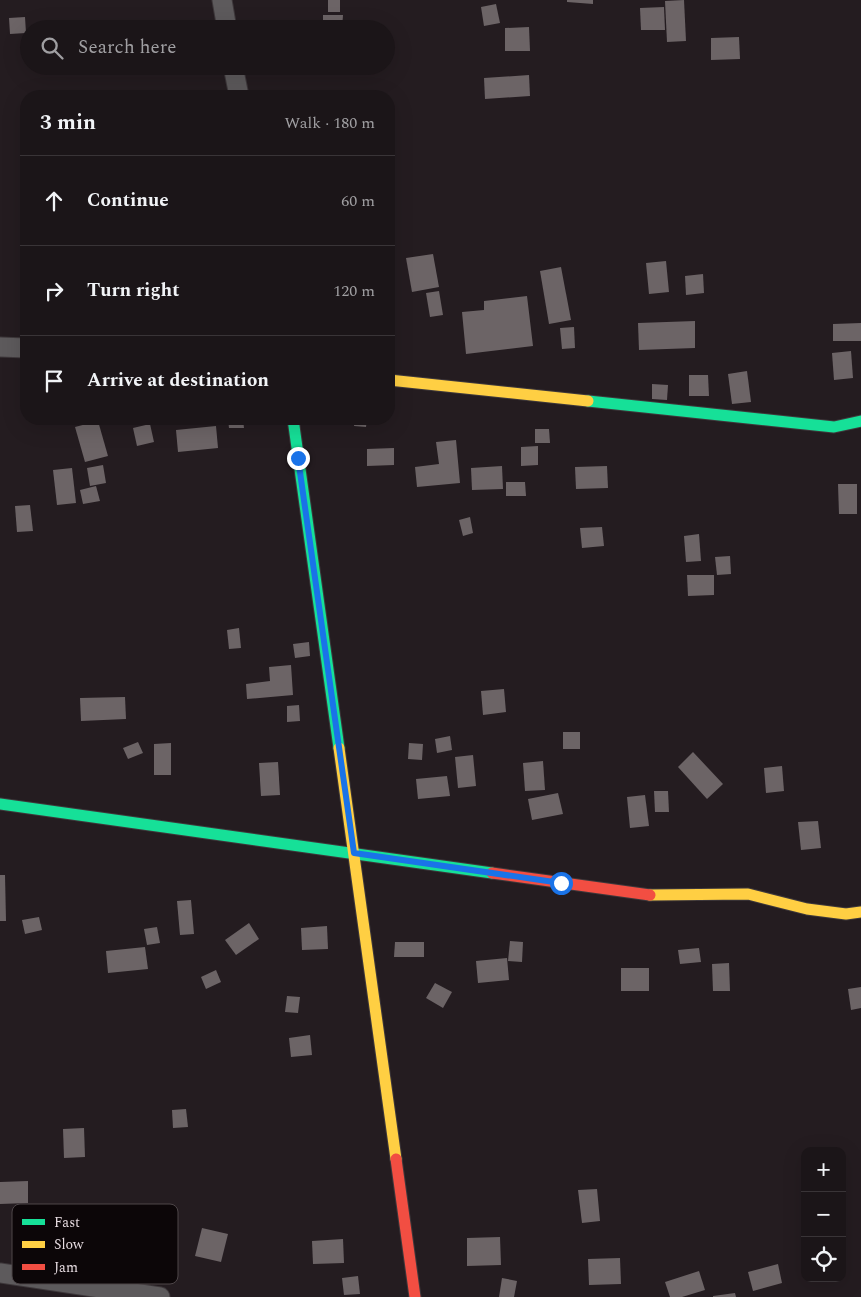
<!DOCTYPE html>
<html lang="en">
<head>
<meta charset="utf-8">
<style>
  :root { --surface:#1b1518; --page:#241e21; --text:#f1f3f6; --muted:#a09fa2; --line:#393437 }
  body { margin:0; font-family:Spectral,serif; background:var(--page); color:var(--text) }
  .controls { position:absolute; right:15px; bottom:15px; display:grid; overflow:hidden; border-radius:10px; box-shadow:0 5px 20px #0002 }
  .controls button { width:45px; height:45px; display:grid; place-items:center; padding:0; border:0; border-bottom:1px solid var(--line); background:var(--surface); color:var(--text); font:25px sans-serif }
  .stop { position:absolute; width:15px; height:15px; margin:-11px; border:4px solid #1a73e8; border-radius:50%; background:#fff }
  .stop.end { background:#1a73e8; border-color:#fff; box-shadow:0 1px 5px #0008 }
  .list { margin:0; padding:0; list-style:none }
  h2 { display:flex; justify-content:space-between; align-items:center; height:65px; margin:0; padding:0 20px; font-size:21px }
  h2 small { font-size:16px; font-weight:400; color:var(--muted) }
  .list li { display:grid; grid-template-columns:32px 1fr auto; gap:15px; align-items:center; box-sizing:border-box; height:90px; padding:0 20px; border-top:1px solid var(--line) }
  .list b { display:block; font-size:19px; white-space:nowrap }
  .list em { font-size:16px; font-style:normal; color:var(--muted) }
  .icon { flex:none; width:28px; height:28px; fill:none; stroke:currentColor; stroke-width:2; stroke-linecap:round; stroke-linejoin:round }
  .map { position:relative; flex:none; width:861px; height:1297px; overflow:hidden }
  .search { position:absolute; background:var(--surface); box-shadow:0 5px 20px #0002; left:20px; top:20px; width:375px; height:55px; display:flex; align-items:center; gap:12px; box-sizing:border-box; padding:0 18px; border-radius:28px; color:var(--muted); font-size:19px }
  .panel { position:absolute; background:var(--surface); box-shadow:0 5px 20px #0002; left:20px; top:90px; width:375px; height:335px; border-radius:20px }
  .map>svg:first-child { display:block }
</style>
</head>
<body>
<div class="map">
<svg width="861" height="1297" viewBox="0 0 861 1297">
  <rect width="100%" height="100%" fill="#241c20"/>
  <g fill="#6c6466">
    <rect x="328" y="0" width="12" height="12"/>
    <polygon points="567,0 593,0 593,4 567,2"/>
    <polygon points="684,0 686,41 667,42 665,1"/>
    <polygon points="496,4 500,23 484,26 481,7"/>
    <polygon points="664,7 665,30 641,30 640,8"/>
    <polygon points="323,15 343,15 342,29 323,29"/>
    <polygon points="25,17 26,33 10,34 9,18"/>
    <polygon points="114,20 115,29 100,29 100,21"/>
    <polygon points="529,27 530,51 505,51 505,28"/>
    <polygon points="739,37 740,59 711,60 711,38"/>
    <polygon points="529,75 530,96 485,99 484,78"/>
    <polygon points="433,254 439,287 412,292 406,258"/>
    <polygon points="666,261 669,292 649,294 646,263"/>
    <polygon points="561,267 571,320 549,324 540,271"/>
    <polygon points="703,274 704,293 686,295 685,276"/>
    <polygon points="439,291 443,315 430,317 426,293"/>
    <polygon points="527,296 533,346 466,354 462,312 484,310 484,301"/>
    <polygon points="695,321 695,348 639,350 638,323"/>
    <polygon points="861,323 861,341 833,341 833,324"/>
    <polygon points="574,327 575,348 562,349 560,328"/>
    <polygon points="851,351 853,378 834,380 832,353"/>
    <polygon points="747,371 751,402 732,404 728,374"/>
    <polygon points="689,375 708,375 709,396 689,396"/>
    <polygon points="652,384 668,385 667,400 652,399"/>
    <polygon points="228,419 243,419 244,428 229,428"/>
    <polygon points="355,419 367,419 366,427 354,426"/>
    <polygon points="98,421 108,456 85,462 75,427"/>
    <polygon points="150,424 154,442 137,446 133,428"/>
    <polygon points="216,426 218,448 178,452 176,430"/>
    <polygon points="535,429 549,429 550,443 535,443"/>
    <polygon points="456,440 460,483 417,487 415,467 439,464 436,442"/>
    <polygon points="538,446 538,465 521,466 521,447"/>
    <polygon points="394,448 394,465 367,466 367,449"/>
    <polygon points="103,465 106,483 90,486 87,468"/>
    <polygon points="502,466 503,489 472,490 471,468"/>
    <polygon points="607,466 608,488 576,489 575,467"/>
    <polygon points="72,468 76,503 57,505 53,470"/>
    <polygon points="506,482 525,482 526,496 506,496"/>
    <polygon points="838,484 857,484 857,514 839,514"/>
    <polygon points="96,486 100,501 83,504 80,490"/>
    <polygon points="30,505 33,531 17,532 15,506"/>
    <polygon points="470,517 473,533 463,536 459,520"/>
    <polygon points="602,527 604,546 582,548 580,528"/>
    <polygon points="699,534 701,561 686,562 684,536"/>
    <polygon points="730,556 731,574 717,575 715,557"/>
    <polygon points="687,575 714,575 714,595 688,596"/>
    <polygon points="239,628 241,648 229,649 227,630"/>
    <polygon points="309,642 310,656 295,658 293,644"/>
    <polygon points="291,665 293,695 247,699 246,684 270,681 269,667"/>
    <polygon points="504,689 506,712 483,715 481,691"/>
    <polygon points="125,697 126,719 81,721 80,698"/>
    <polygon points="299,705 300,721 287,722 287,706"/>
    <rect x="563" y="732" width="17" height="17"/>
    <polygon points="450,736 452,750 437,753 435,739"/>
    <polygon points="138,742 143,753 128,759 123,748"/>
    <polygon points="171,743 171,775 154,775 154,744"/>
    <polygon points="409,743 423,744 422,760 408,759"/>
    <polygon points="693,752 723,784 707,799 678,767"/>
    <polygon points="473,755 476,786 458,788 455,757"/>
    <polygon points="543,761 545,790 525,791 523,763"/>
    <polygon points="278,762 280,795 261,796 259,763"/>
    <polygon points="782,766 784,791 766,793 764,768"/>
    <polygon points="447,776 450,796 418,799 416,779"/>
    <polygon points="654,791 668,791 669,812 655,812"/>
    <polygon points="558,793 563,814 532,820 528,799"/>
    <polygon points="645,795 649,826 630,828 627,797"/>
    <polygon points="818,821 821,848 801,850 798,822"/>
    <polygon points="0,875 5,875 6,921 0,921"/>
    <polygon points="191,900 194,934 180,935 177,901"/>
    <polygon points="39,917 42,930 25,934 22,920"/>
    <polygon points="249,923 259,939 236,955 225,940"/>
    <polygon points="327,926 328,949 302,950 301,928"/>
    <polygon points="157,927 160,943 147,945 144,929"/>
    <polygon points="510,941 523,942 522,962 508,961"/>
    <polygon points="395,942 424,942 424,957 394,957"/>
    <polygon points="145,947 148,969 108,973 106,951"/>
    <polygon points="699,948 701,962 680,964 678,950"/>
    <polygon points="507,958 509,980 478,983 476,961"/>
    <polygon points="729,963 730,991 713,991 712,964"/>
    <rect x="621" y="968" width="28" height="23"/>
    <polygon points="216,970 221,982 206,989 201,977"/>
    <polygon points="435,983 452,992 443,1008 426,998"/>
    <polygon points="861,987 861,1008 851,1010 848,989"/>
    <polygon points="287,996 300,997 298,1013 285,1012"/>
    <polygon points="310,1035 312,1055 291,1057 289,1038"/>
    <polygon points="186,1109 188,1127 173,1128 172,1110"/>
    <polygon points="84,1128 85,1157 64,1158 63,1129"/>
    <polygon points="28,1181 28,1203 0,1204 0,1182"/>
    <polygon points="597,1189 600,1221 582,1223 578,1190"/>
    <polygon points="202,1228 228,1234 221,1262 195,1256"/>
    <polygon points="500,1237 501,1265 467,1266 467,1238"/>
    <polygon points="343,1239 344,1263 313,1264 312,1241"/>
    <polygon points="620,1258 621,1284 589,1285 588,1259"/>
    <polygon points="778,1264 782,1283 753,1291 748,1272"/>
    <polygon points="699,1271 705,1290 682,1297 670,1297 665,1282"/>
    <polygon points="358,1276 360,1294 344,1295 342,1278"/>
    <polygon points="502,1278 517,1281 514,1297 499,1297"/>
    <polygon points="735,1293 736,1297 713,1297 713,1296"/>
  </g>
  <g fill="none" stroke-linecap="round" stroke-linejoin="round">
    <g stroke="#3e383b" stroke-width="21">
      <g id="street">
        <polyline points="222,0 227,29"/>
        <polyline points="233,66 239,96"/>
        <polyline points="0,347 26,348"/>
        <polyline points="0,1273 160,1297"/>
      </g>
    </g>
    <g stroke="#3e383b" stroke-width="13">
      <g id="fast">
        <polyline points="588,401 834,427 861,421"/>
        <polyline points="293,419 339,748"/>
        <polyline points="0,804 492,873"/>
      </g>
    </g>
    <g stroke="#3e383b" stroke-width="13">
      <g id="slow">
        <polyline points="389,380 588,401"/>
        <polyline points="339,748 396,1159"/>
        <polyline points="650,895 748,894 807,909 846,914 861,912"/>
      </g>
    </g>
    <g stroke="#3e383b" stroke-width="13">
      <g id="jam">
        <polyline points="492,873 650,895"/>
        <polyline points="396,1159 415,1297"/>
      </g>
    </g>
    <use href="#street" stroke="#5d5a5c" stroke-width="19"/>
    <use href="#fast" stroke="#16e098" stroke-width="11"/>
    <use href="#slow" stroke="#ffcf43" stroke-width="11"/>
    <use href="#jam" stroke="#f24e42" stroke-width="11"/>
  </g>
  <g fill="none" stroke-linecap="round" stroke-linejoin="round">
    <polyline stroke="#1a73e8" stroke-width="6" points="298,458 354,853 561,883"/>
  </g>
  <rect x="12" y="1204" width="166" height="80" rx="8" fill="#0c0608" stroke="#4e4649" stroke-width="1"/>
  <rect x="22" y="1219" width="23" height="6" fill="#16e098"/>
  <rect x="22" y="1241" width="23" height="7" fill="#ffcf43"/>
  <rect x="22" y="1264" width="23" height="6" fill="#f24e42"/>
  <g font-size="14" fill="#e7dce1">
    <text x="54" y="1227">Fast</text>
    <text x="54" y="1249">Slow</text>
    <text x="54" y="1272">Jam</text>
  </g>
</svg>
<div class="controls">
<button>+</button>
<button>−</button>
<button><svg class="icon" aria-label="locate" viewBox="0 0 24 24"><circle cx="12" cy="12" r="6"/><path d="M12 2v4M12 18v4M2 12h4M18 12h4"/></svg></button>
</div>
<div class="stop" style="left:561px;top:883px"></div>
<div class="stop end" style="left:298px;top:458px"></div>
<div class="search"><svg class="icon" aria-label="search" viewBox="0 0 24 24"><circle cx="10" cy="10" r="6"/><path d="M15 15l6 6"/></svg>Search here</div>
<section class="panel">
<h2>3 min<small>Walk · 180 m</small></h2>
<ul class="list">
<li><svg class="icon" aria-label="ahead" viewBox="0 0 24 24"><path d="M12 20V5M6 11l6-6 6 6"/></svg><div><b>Continue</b></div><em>60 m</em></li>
<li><svg class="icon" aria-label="right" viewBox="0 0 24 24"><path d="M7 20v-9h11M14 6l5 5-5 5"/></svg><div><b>Turn right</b></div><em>120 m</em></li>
<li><svg class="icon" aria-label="arrive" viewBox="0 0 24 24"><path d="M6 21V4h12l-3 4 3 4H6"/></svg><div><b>Arrive at destination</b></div></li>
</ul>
</section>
</div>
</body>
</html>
